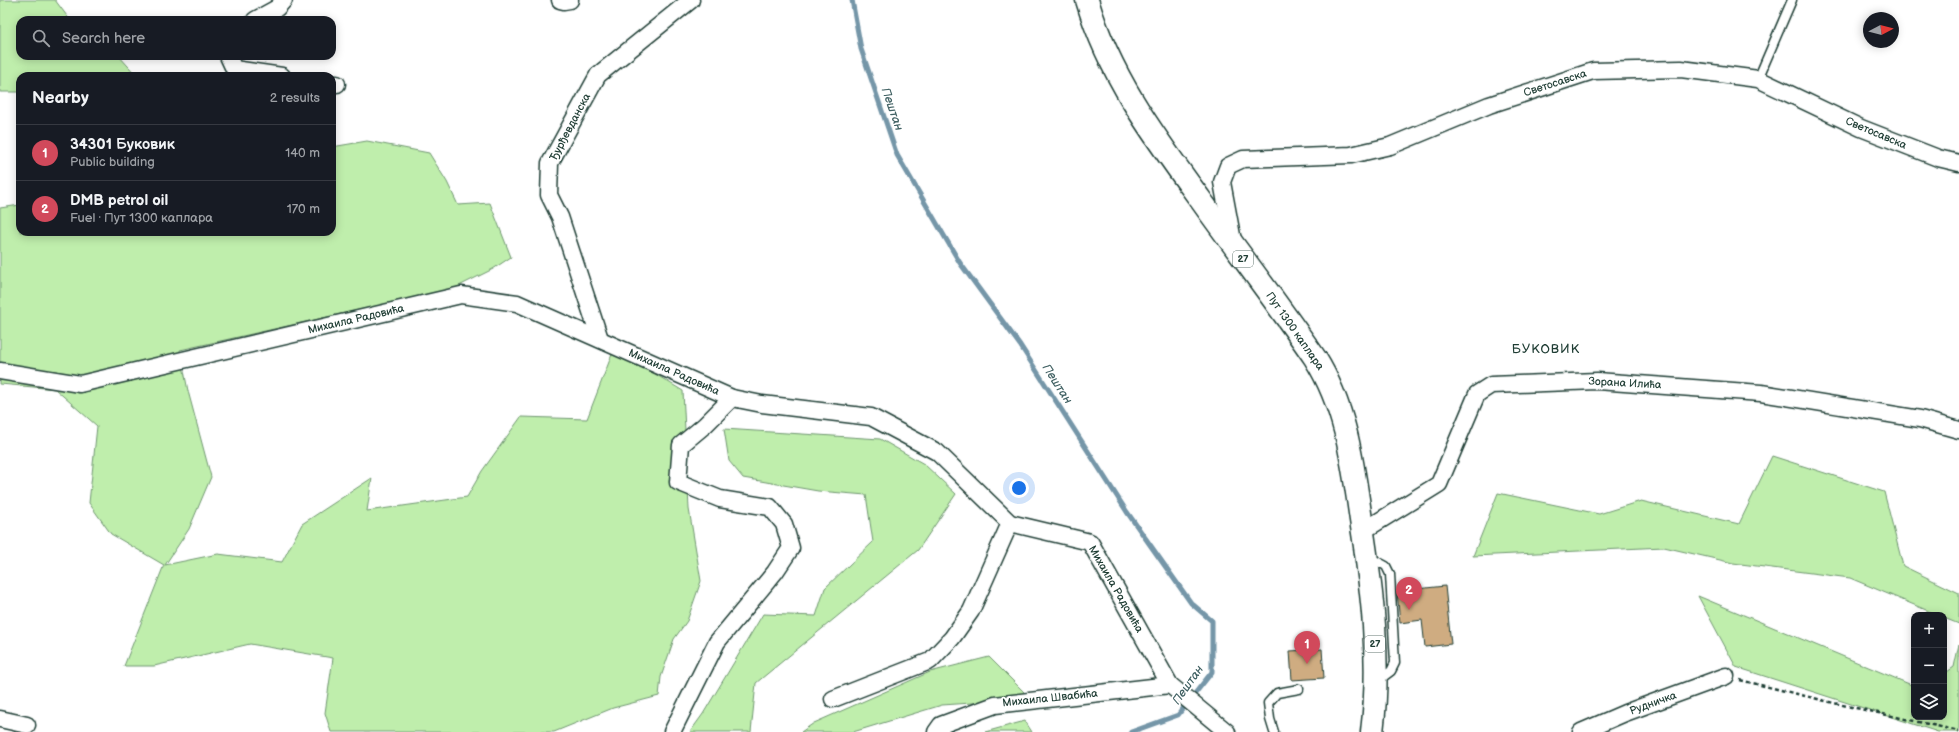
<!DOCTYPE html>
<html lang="en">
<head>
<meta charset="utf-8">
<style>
  :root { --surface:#171b24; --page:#242831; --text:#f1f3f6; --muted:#9ea1a6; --line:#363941; --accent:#d1495b }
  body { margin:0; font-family:"Balsamiq Sans",sans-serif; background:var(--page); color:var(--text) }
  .controls { position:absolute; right:12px; bottom:12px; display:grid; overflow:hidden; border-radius:8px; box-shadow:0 2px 10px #0003 }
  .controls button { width:36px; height:36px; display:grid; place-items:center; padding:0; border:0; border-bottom:1px solid var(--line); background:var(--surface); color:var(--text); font:20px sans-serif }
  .compass { position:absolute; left:1863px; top:12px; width:36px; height:36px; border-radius:50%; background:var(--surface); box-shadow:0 2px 10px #0003; rotate:83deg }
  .you { position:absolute; left:1019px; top:488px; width:14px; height:14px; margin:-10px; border:3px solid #fff; border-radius:50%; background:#1a73e8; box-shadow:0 0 0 6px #1a73e833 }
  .badge { display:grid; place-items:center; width:26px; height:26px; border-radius:50%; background:var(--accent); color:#fff; font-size:13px; font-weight:700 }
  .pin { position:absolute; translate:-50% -33px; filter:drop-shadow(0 1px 2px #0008) }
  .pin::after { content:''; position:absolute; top:21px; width:14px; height:12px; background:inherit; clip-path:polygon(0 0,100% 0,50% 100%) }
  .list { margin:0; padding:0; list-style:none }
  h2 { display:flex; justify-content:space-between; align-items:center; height:52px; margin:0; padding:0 16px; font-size:17px }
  h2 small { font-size:13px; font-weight:400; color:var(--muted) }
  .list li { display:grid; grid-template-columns:26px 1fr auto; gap:12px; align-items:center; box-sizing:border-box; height:56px; padding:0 16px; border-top:1px solid var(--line) }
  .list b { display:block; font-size:15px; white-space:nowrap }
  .list p { margin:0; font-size:13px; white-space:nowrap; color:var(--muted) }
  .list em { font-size:13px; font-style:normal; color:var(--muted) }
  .icon { flex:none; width:22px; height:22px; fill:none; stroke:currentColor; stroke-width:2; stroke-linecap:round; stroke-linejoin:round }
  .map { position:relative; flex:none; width:1959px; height:732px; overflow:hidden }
  .search { position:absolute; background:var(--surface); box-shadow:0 2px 10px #0003; left:16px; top:16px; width:320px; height:44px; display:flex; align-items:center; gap:10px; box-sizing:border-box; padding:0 14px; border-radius:12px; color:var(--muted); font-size:15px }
  .panel { position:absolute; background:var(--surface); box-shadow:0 2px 10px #0003; left:16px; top:72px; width:320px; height:164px; border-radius:12px }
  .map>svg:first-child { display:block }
</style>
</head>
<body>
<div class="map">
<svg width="1959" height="732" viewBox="0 0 1959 732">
  <rect width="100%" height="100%" fill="#fff"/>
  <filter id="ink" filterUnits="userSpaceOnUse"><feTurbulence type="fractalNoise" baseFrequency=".025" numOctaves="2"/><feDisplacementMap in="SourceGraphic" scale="8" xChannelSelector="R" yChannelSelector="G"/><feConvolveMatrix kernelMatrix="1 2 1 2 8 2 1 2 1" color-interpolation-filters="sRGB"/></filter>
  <g filter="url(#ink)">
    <g fill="#bfeeac" stroke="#6f9670">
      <polygon points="0,0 55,0 70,20 20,20 20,56 119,56 137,76 20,76 20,92 0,92"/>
      <polygon points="367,141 429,153 447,182 458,205 490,203 511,257 493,269 453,289 180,350 188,391 211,477 189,529 165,565 218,554 282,562 302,524 372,478 367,511 467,497 482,471 521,417 587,419 614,349 683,391 689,509 701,581 687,621 674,639 661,677 659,696 613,708 554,732 331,732 325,713 333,658 250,644 154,666 124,666 164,565 111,534 89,503 97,426 55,389 0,384 0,208 20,205 20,232 332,232 332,147"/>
      <polygon points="724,429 880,439 924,464 956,494 918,550 756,683 751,732 690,732 703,714 763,614 816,616 825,588 873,542 866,495 818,491 743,478 729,461"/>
      <polygon points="1772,456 1884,492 1903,566 1959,593 1959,624 1944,618 1944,615 1938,615 1850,578 1733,563 1664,547 1473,556 1498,493 1599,514 1641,501 1739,524"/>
      <polygon points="1698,596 1914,686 1914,717 1944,717 1944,674 1954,667 1959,644 1959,732 1938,732 1736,667"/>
      <polygon points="989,657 1031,699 942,705 853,732 801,732 814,723 930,672"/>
      <polygon points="1025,721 1032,732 985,732"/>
    </g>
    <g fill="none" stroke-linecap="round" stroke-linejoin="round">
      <polyline stroke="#7496a8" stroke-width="5" points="852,0 861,49 897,155 960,263 1020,345 1127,512 1191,603 1212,621 1212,672 1178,715 1131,732"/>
    </g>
    <g fill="#cfac81" stroke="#1f3d34">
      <polygon points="1445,586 1451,644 1425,647 1422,620 1400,623 1397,591"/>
      <polygon points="1322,649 1324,678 1292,680 1290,651"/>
    </g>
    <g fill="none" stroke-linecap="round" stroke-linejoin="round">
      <g stroke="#1f3d34" stroke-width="11">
        <g id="service">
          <polyline points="1758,79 1792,0"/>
          <polyline points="1369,557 1386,566 1390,574 1395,663 1391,671 1379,680"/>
          <polyline points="1274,732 1270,719 1268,703 1277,693 1299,689"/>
        </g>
      </g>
      <g stroke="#1f3d34" stroke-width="19">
        <g id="minor">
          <polyline points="560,0 564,1 570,0"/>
          <polyline points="255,20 277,8 284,0"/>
          <polyline points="228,56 234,69 282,76"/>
          <polyline points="332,84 337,84"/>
          <polyline points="1233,241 1222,182 1228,166 1243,159 1351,155 1390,146 1489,105 1593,71 1681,69 1758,79 1861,128 1938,158 1959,163"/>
          <polyline points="600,339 560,217 549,195 550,163 598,75 691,0"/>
          <polyline points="0,371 80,384 461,295 517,303 732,398 762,404 871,417 937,452 1010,523 1090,542 1170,685 1227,732"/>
          <polyline points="1363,531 1439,484 1477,394 1491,385 1597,381 1761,393 1920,419 1959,430"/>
          <polyline points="833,699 930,661 952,638 971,611 1010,523"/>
          <polyline points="0,719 27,725"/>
          <polyline points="672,732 717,642 775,572 791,548 784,524 770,507 720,499 678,482 681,445 705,425 732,398"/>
          <polyline points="936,732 941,725 995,705 1170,685"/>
          <polyline points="1581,732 1625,713 1726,676"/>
        </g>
      </g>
      <g stroke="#1f3d34" stroke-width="25">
        <path id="primary" d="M 1087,0 C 1109,75 1154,136 1200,199 C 1238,252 1278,304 1315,358 C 1346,407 1353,464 1361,520 C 1372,590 1381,661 1372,732"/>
      </g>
      <polyline stroke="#1f3d34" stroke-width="2.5" stroke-dasharray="4 3" stroke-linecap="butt" points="1740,680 1838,704 1959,731"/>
      <use href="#service" stroke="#fff" stroke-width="8"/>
      <use href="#minor" stroke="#fff" stroke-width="16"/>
      <use href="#primary" stroke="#fff" stroke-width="22"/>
    </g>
  </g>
  <g text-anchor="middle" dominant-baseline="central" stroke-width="3.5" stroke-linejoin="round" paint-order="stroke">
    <g fill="#fff" stroke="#627771" stroke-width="1">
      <rect x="1233" y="251" width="20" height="16" rx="3"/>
      <rect x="1365" y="636" width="20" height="16" rx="3"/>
    </g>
    <g font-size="10" font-weight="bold" fill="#1f3d34">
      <text x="1243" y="259">27</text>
      <text x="1375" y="644">27</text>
    </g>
    <g font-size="11" fill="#1f3d34" stroke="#fff">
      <text transform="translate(1555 83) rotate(-18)">Светосавска</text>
      <text transform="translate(570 127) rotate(-62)">Ђурђевданска</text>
      <text transform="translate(1876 133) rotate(23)">Светосавска</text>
      <text transform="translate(356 319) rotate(-13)">Михаила Радовића</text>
      <text transform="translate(1295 331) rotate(55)">Пут 1300 каплара</text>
      <text transform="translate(674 372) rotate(24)">Михаила Радовића</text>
      <text transform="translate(1625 383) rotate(3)">Зорана Илића</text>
      <text transform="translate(1116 589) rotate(60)">Михаила Радовића</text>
      <text transform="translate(1050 698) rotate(-6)">Михаила Швабића</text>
      <text transform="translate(1653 703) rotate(-20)">Рудничка</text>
    </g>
    <g font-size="12" font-style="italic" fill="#426264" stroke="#fff">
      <text transform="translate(892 109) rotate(71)">Пештан</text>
      <text transform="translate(1057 384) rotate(57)">Пештан</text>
      <text transform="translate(1188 685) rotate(-55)">Пештан</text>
    </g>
    <g font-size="13" letter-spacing="1" fill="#1f3d34" stroke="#fff">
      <text x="1546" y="349">БУКОВИК</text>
    </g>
  </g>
</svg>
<div class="controls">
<button>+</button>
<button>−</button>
<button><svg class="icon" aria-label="layers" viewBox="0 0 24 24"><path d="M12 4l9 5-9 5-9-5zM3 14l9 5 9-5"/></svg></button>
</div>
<svg class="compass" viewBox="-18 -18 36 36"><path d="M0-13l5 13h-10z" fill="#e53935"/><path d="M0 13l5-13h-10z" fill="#9ea1a6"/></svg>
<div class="you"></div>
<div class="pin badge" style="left:1307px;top:664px">1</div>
<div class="pin badge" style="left:1409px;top:610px">2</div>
<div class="search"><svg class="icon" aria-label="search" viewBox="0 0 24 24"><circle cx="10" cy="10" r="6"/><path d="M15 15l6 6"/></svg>Search here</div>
<section class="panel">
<h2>Nearby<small>2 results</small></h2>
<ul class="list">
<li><span class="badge">1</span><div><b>34301 Буковик</b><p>Public building</p></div><em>140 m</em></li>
<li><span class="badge">2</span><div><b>DMB petrol oil</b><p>Fuel · Пут 1300 каплара</p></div><em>170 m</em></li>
</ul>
</section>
</div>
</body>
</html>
